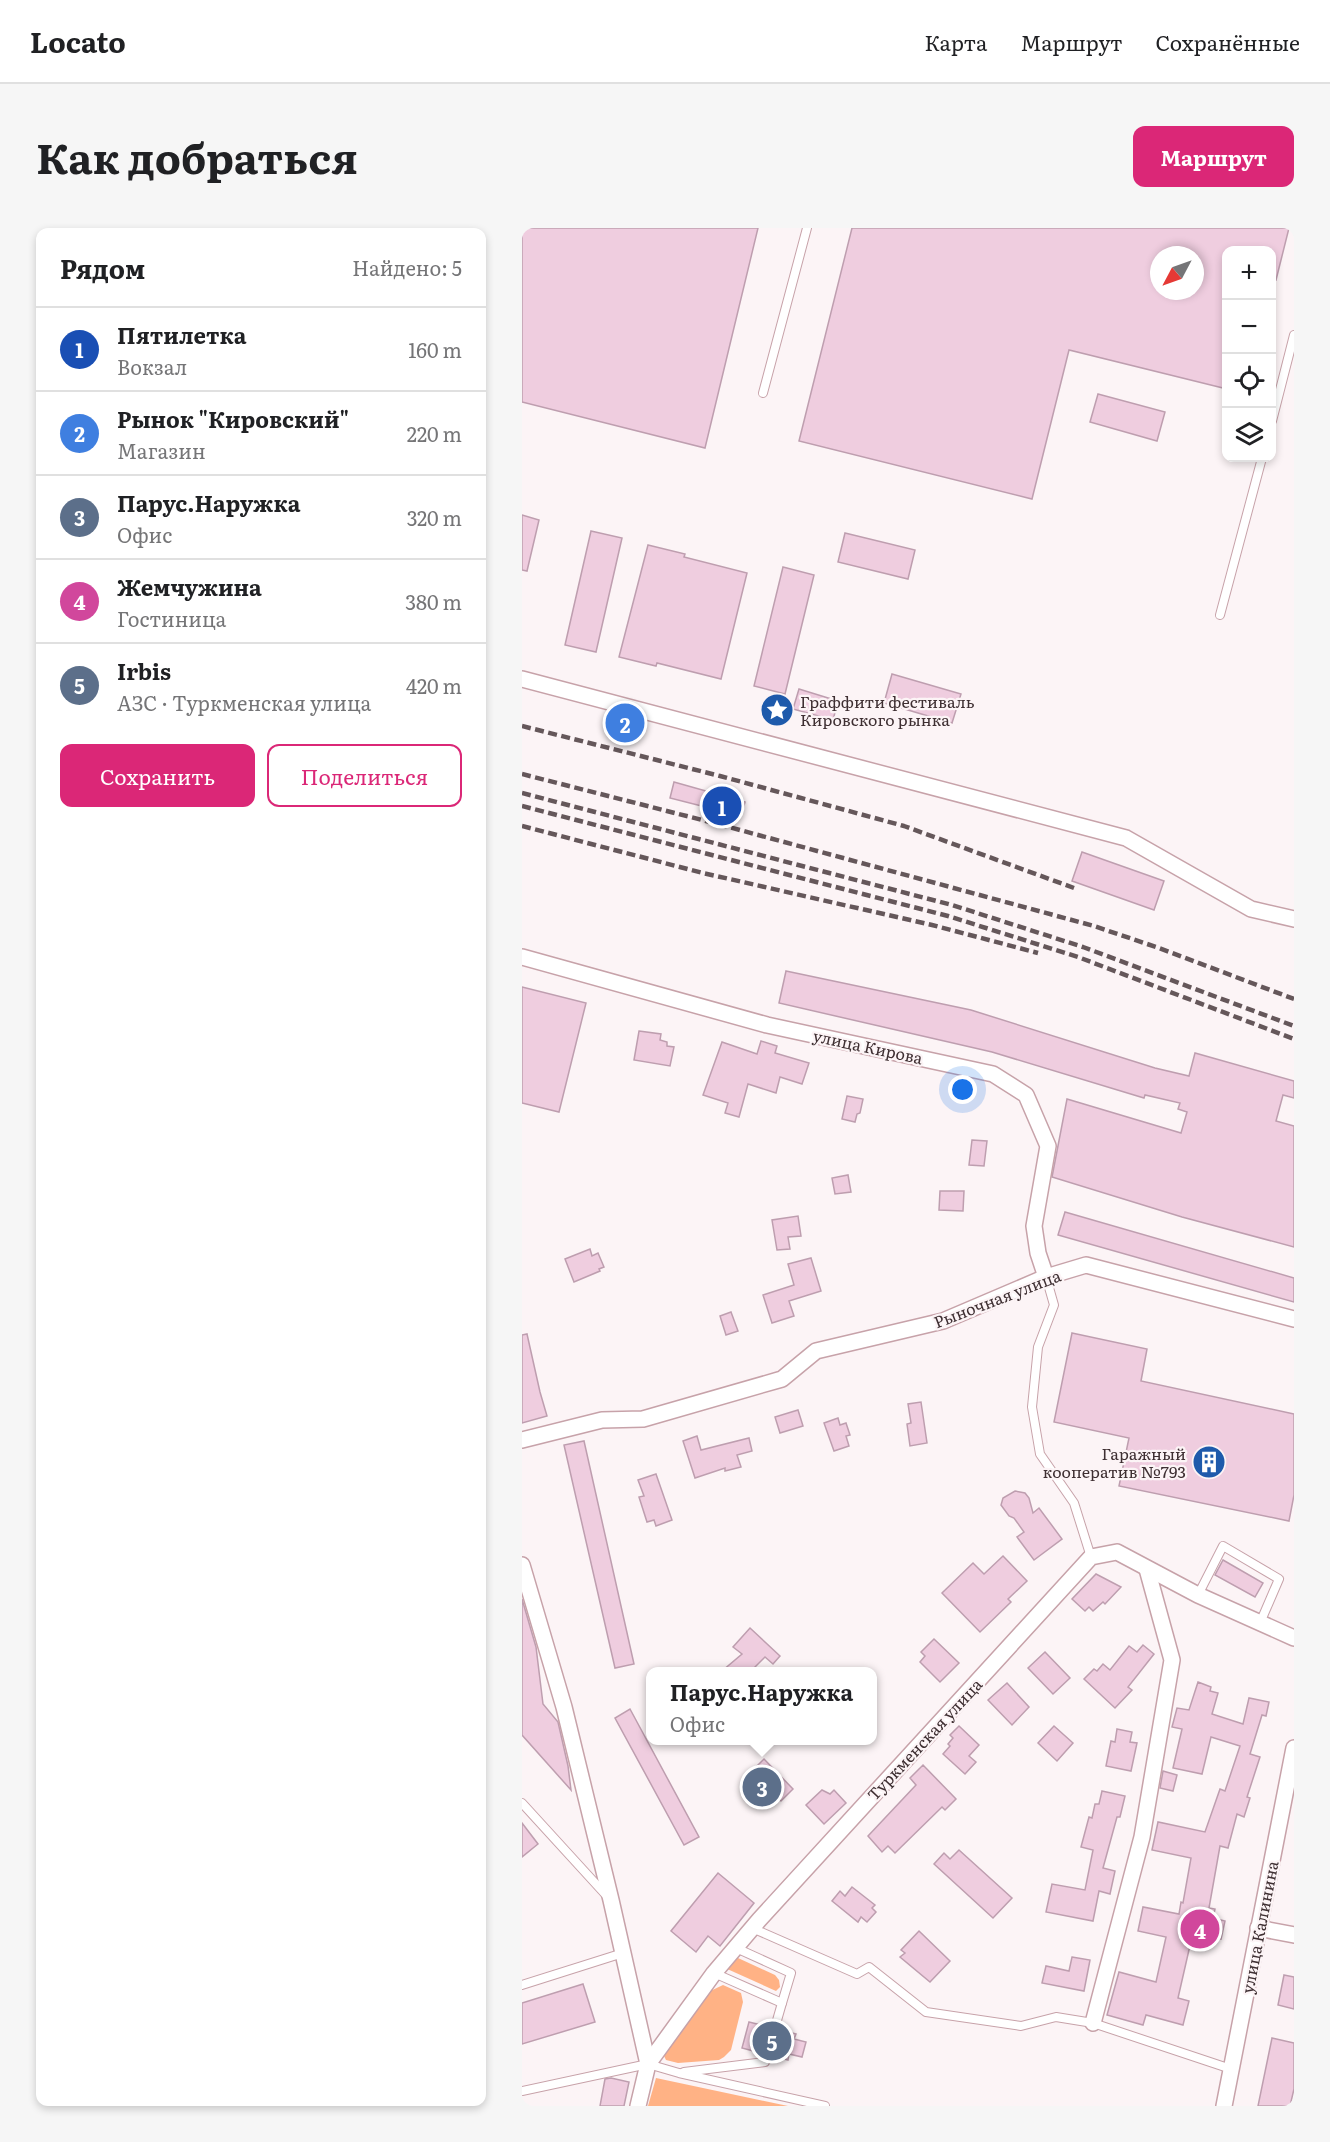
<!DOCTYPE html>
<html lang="ru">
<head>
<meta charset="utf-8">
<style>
  :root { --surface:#fff; --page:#f6f6f6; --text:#202124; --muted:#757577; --line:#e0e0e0; --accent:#db2777 }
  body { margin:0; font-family:Literata,serif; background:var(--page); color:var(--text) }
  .controls { position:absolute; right:18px; top:18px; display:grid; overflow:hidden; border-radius:12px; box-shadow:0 3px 9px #0003 }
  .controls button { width:54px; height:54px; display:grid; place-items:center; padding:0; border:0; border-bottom:2px solid var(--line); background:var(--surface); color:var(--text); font:30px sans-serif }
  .compass { position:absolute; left:628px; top:18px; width:54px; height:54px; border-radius:50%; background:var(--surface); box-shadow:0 3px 9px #0003; rotate:229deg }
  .you { position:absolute; left:441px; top:862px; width:21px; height:21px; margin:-15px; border:4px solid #fff; border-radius:50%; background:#1a73e8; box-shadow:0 0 0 9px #1a73e833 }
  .badge { display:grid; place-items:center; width:39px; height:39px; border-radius:50%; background:var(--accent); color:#fff; font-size:20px; font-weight:700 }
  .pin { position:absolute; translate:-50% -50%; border:3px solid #fff; box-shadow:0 2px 6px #0006 }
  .popup { position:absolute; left:124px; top:1439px; width:231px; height:78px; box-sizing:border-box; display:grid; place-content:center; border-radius:12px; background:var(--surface); filter:drop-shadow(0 2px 4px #0005); font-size:20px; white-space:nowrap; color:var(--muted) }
  .popup b { font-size:22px; color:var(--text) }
  .popup::after { content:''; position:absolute; left:50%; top:100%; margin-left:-12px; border:12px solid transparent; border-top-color:var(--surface) }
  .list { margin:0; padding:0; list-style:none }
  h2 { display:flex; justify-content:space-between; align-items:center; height:78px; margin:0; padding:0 24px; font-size:26px }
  h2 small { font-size:20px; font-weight:400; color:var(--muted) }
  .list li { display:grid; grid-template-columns:39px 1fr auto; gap:18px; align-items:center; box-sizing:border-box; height:84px; padding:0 24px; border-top:2px solid var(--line) }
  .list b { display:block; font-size:22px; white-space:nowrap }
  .list p { margin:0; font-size:20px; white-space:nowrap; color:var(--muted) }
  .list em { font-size:20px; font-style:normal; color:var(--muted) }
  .actions { display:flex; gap:12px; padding:18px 24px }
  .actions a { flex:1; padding:14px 0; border:2px solid var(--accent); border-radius:12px; text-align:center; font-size:21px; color:var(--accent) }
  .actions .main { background:var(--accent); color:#fff }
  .icon { flex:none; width:33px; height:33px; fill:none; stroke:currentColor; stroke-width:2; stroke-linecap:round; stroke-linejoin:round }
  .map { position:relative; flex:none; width:772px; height:1878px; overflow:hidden; border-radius:12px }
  header { display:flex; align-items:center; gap:36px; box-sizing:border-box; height:84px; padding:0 30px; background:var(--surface); border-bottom:2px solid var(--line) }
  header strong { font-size:28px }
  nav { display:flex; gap:33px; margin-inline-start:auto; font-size:21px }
  .intro { display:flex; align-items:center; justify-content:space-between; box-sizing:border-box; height:144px; padding:0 36px }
  h1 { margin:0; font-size:42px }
  .button { padding:15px 27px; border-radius:12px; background:var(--accent); color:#fff; font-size:21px; font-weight:700 }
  main { display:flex; gap:36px; padding:0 36px }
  aside { flex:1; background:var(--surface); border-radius:12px; box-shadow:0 3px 9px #0003 }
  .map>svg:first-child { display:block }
</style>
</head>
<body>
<header>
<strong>Locato</strong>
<nav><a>Карта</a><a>Маршрут</a><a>Сохранённые</a></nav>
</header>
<div class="intro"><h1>Как добраться</h1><a class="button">Маршрут</a></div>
<main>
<aside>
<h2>Рядом<small>Найдено: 5</small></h2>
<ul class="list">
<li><span class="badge" style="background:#1a4fb4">1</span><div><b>Пятилетка</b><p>Вокзал</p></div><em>160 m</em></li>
<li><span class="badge" style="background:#3f7fe0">2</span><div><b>Рынок &quot;Кировский&quot;</b><p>Магазин</p></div><em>220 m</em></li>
<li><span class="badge" style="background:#5c6f8a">3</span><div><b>Парус.Наружка</b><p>Офис</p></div><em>320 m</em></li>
<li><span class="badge" style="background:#d1479c">4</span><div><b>Жемчужина</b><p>Гостиница</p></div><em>380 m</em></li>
<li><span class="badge" style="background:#5c6f8a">5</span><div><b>Irbis</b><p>АЗС · Туркменская улица</p></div><em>420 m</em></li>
</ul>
<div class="actions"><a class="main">Сохранить</a><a>Поделиться</a></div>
</aside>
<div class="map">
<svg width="772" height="1878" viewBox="0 0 772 1878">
  <rect width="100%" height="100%" fill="#fcf4f6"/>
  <g fill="#ffb285">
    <polygon points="216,1730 253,1747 257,1752 258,1759 254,1763 203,1740 210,1731"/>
    <polygon points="201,1757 219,1765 221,1774 209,1822 202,1829 197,1832 156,1835 144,1832 140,1824 182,1766"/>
    <polygon points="134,1850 266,1878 126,1878"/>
  </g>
  <g fill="#efcddf" stroke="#be9eaf" stroke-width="1.5" fill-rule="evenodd">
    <polygon points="0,0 236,0 183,220 0,174"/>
    <path d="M 330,0 L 767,0 L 754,52 L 750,51 L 750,22 L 705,22 L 705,161 L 547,122 L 510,271 L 277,213 ZM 637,27 L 673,27 L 673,63 L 637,63 Z"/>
    <polygon points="576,166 643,184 635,213 568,194"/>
    <polygon points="0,287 17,292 5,343 0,342"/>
    <polygon points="69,303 100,310 74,424 43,417"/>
    <polygon points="323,305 393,322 386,351 316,334"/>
    <polygon points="126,317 163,326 162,329 225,345 199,451 135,435 134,438 97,429"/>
    <polygon points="261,339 292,347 263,466 232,458"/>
    <polygon points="370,446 439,466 430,495 362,475"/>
    <polygon points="277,461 316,473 311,492 271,481"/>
    <polygon points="152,554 223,574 219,588 148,570"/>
    <polygon points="560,624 642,653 632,682 550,653"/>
    <polygon points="264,743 449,782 633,840 667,848 673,825 772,853 772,870 761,867 754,893 772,898 772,1019 660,989 530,949 545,871 659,905 665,884 656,881 658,875 623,867 622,870 470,824 257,775"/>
    <polygon points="0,759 64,775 37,884 0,875"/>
    <polygon points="117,803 139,806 138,812 145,814 145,818 152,819 148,838 112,832"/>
    <polygon points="239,813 255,818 253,825 287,835 280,856 258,849 254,865 226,856 217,889 203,885 206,875 181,867 200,814 235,826"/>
    <polygon points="325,868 341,871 338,885 335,886 333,894 320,891"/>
    <polygon points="450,912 465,913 462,938 447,937"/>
    <polygon points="326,947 329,964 313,966 310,950"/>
    <polygon points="418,963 442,963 441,983 417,982"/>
    <polygon points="543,984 772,1050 772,1074 536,1007"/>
    <polygon points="276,988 279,1008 266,1009 268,1021 255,1022 250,992"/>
    <polygon points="68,1021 70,1028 76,1025 82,1039 77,1041 78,1043 52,1054 43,1031"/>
    <polygon points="289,1030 299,1063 267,1073 272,1088 250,1095 241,1067 272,1057 266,1036"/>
    <polygon points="209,1084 216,1103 204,1107 198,1088"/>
    <polygon points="550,1105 625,1121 619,1153 772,1186 772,1267 767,1293 597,1258 607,1210 532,1194"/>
    <polygon points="5,1106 18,1164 25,1188 0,1195 0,1107"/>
    <polygon points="399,1174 405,1215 388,1218 385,1196 389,1195 386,1176"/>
    <polygon points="276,1182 281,1198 258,1205 253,1189"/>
    <polygon points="316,1190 318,1197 324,1195 328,1207 324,1208 327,1218 312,1223 302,1195"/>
    <polygon points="175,1208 179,1222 227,1210 230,1223 215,1227 219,1239 203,1243 203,1240 173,1250 161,1213"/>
    <polygon points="62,1213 112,1436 93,1440 42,1217"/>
    <polygon points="134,1246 150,1292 134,1298 132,1292 125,1294 117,1269 122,1268 116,1252"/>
    <polygon points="493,1263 503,1265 507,1270 511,1285 517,1280 540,1311 512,1332 495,1309 502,1304 492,1290 487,1288 479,1277 481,1270"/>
    <polygon points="481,1328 505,1353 486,1371 489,1374 458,1404 420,1365 451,1335 462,1346"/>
    <polygon points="701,1332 741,1355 733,1369 693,1347"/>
    <polygon points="574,1346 599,1359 583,1376 581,1374 571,1383 567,1379 563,1383 550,1371"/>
    <polygon points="0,1371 14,1419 21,1476 36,1494 46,1538 49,1562 0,1507"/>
    <polygon points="228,1400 258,1428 251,1436 243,1429 229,1443 200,1443 220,1426 211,1419"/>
    <polygon points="412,1411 437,1435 418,1454 398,1434 403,1428 399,1424"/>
    <polygon points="621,1417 632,1426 606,1459 610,1462 593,1480 562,1451 572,1441 575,1443 581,1436 588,1442 607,1418 615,1424"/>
    <polygon points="523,1424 548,1450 531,1466 506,1440"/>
    <polygon points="676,1454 689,1459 688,1463 696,1465 690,1486 721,1496 727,1470 747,1474 744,1488 740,1487 728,1526 738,1529 725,1569 728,1570 722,1589 715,1586 706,1620 698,1618 687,1680 693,1681 691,1690 703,1693 699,1711 686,1708 684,1716 669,1713 656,1770 667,1773 661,1797 624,1787 621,1797 585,1787 597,1744 634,1754 644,1709 616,1703 621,1679 657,1686 659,1674 661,1675 669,1630 630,1622 636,1594 683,1604 698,1561 703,1563 718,1518 689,1509 680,1546 651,1540 660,1501 650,1499 655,1480 667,1482"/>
    <polygon points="485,1455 507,1479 490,1497 466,1472"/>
    <polygon points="108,1481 177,1609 162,1617 93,1490"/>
    <polygon points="437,1498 457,1517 447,1528 454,1534 443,1546 421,1526 428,1518 426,1516 431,1510 428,1507"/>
    <polygon points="532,1498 551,1515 535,1533 516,1515"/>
    <polygon points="595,1501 610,1504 608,1514 615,1515 609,1543 584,1538 589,1513 593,1514"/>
    <polygon points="242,1531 271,1561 259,1573 249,1562 241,1570 228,1557 233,1552 227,1546"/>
    <polygon points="401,1537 434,1571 423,1582 420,1579 373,1625 366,1618 360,1624 346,1608 394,1557 388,1550"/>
    <polygon points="641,1543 655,1547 651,1563 638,1560"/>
    <polygon points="300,1562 308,1566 312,1562 324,1575 302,1596 284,1577"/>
    <polygon points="580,1563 603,1568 598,1589 595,1589 581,1640 593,1643 588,1666 577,1663 571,1693 524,1684 530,1656 563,1662 571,1622 559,1619 567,1589 570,1590 573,1576 577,1576"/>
    <polygon points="0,1595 16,1616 0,1629"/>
    <polygon points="437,1622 490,1670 471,1690 412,1636 422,1625 428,1631"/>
    <polygon points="196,1645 232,1675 198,1718 186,1708 174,1724 149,1703"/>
    <polygon points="330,1659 353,1677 350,1680 354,1684 345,1694 339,1689 336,1694 310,1673 318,1663 323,1668"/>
    <polygon points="397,1703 428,1733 408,1754 378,1729 383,1725 379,1722"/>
    <polygon points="550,1729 568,1732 562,1763 520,1755 524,1738 547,1743"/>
    <polygon points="762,1747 772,1749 772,1781 756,1777"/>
    <polygon points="61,1756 73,1794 0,1816 0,1775"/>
    <polygon points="227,1794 247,1799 239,1825 220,1820"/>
    <polygon points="259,1802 274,1806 272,1811 284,1814 280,1829 267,1826 266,1832 251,1828"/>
    <polygon points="750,1810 772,1815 772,1861 768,1878 736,1878"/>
    <polygon points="89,1850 107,1854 102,1878 78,1878 83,1851"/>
  </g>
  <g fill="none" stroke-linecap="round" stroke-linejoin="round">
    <g stroke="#c7a2a9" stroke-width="10">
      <g id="lane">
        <polyline points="241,165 285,0"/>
        <polyline points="750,193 772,107"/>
        <polyline points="698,387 740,230"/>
        <polyline points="524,1049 532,1077 516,1119 510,1179 518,1226 552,1275 569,1329"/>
        <polyline points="676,1367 701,1318 757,1351 738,1395"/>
        <polyline points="0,1575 84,1667"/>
        <polyline points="230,1700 335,1746 347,1739 404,1784 499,1798 534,1789 571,1795 709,1841"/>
        <polyline points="214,1720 269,1745 260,1775"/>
        <polyline points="0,1757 101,1725"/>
        <polyline points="162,1844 243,1834 260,1775 192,1745"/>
        <polyline points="0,1863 126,1836 157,1845 303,1878"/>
      </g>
    </g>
    <g stroke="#c7a2a9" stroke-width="18">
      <g id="street">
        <polyline points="0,451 604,610 729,681 772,691"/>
        <polyline points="0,729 245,797 471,846 504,867 526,918 512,998 516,1025 524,1049"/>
        <polyline points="0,1212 80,1192 121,1191 260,1151 294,1123 421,1093 524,1049 564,1037 772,1091"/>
        <polyline points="0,1337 42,1479 89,1672 126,1836"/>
        <polyline points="736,1700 772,1707"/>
        <polyline points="571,1795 620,1609 650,1432 625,1341"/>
        <polyline points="116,1878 126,1836 192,1745 237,1692 569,1329 595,1324 676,1367 772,1410"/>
        <polyline points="702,1878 772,1520"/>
      </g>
    </g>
    <use href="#lane" stroke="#fff" stroke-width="8"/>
    <use href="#street" stroke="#fff" stroke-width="15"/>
    <g stroke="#65575a" stroke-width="4.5" stroke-dasharray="9 4.5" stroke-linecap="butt">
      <polyline points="0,498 198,548 382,598 552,660"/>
      <polyline points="0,546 192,595 572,698 637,720 772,771"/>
      <polyline points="0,565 430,677 561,719 772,798"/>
      <polyline points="0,578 426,688 556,729 772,811"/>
      <polyline points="0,598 181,645 410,697 516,725"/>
    </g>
  </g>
  <defs>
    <g id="sight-disc" transform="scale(1.725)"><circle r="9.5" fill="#1e5aab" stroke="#fcf4f6"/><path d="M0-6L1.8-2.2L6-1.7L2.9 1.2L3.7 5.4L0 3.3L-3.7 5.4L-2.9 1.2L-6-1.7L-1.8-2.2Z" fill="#fff"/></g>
    <g id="building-disc" transform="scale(1.725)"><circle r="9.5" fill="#1e5aab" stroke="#fcf4f6"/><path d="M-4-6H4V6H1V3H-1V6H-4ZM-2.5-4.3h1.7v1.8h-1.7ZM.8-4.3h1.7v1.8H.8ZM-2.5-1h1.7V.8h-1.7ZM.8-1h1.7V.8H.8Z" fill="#fff"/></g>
  </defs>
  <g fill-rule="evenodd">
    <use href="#sight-disc" x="255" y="482"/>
    <use href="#building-disc" x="687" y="1234"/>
  </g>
  <g text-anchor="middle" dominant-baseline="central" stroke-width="4.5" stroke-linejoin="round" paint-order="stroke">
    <g font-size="16" fill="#3e2f32" stroke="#fcf4f6" text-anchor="start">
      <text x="278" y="473">Граффити фестиваль<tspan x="278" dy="18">Кировского рынка</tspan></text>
      <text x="664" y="1225" text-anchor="end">Гаражный<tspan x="664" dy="18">кооператив №793</tspan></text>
    </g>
    <g font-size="16" fill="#3e2f32" stroke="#fcf4f6">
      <text transform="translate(346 818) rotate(12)">улица Кирова</text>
      <text transform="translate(475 1070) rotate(-21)">Рыночная улица</text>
      <text transform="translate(402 1511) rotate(-47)">Туркменская улица</text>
      <text transform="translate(737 1699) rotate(-79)">улица Калинина</text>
    </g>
  </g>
</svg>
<div class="controls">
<button>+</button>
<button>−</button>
<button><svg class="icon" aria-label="locate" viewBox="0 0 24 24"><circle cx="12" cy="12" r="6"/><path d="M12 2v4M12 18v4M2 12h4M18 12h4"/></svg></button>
<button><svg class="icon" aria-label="layers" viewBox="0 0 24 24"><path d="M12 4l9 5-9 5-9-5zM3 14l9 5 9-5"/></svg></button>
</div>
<svg class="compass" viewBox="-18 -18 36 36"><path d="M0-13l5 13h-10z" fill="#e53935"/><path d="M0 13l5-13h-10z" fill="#757577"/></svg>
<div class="you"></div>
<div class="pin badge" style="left:200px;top:578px;background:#1a4fb4">1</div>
<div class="pin badge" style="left:103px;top:495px;background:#3f7fe0">2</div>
<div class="pin badge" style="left:240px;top:1559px;background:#5c6f8a">3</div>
<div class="popup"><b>Парус.Наружка</b>Офис</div>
<div class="pin badge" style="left:678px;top:1701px;background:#d1479c">4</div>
<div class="pin badge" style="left:250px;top:1813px;background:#5c6f8a">5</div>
</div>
</main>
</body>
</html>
